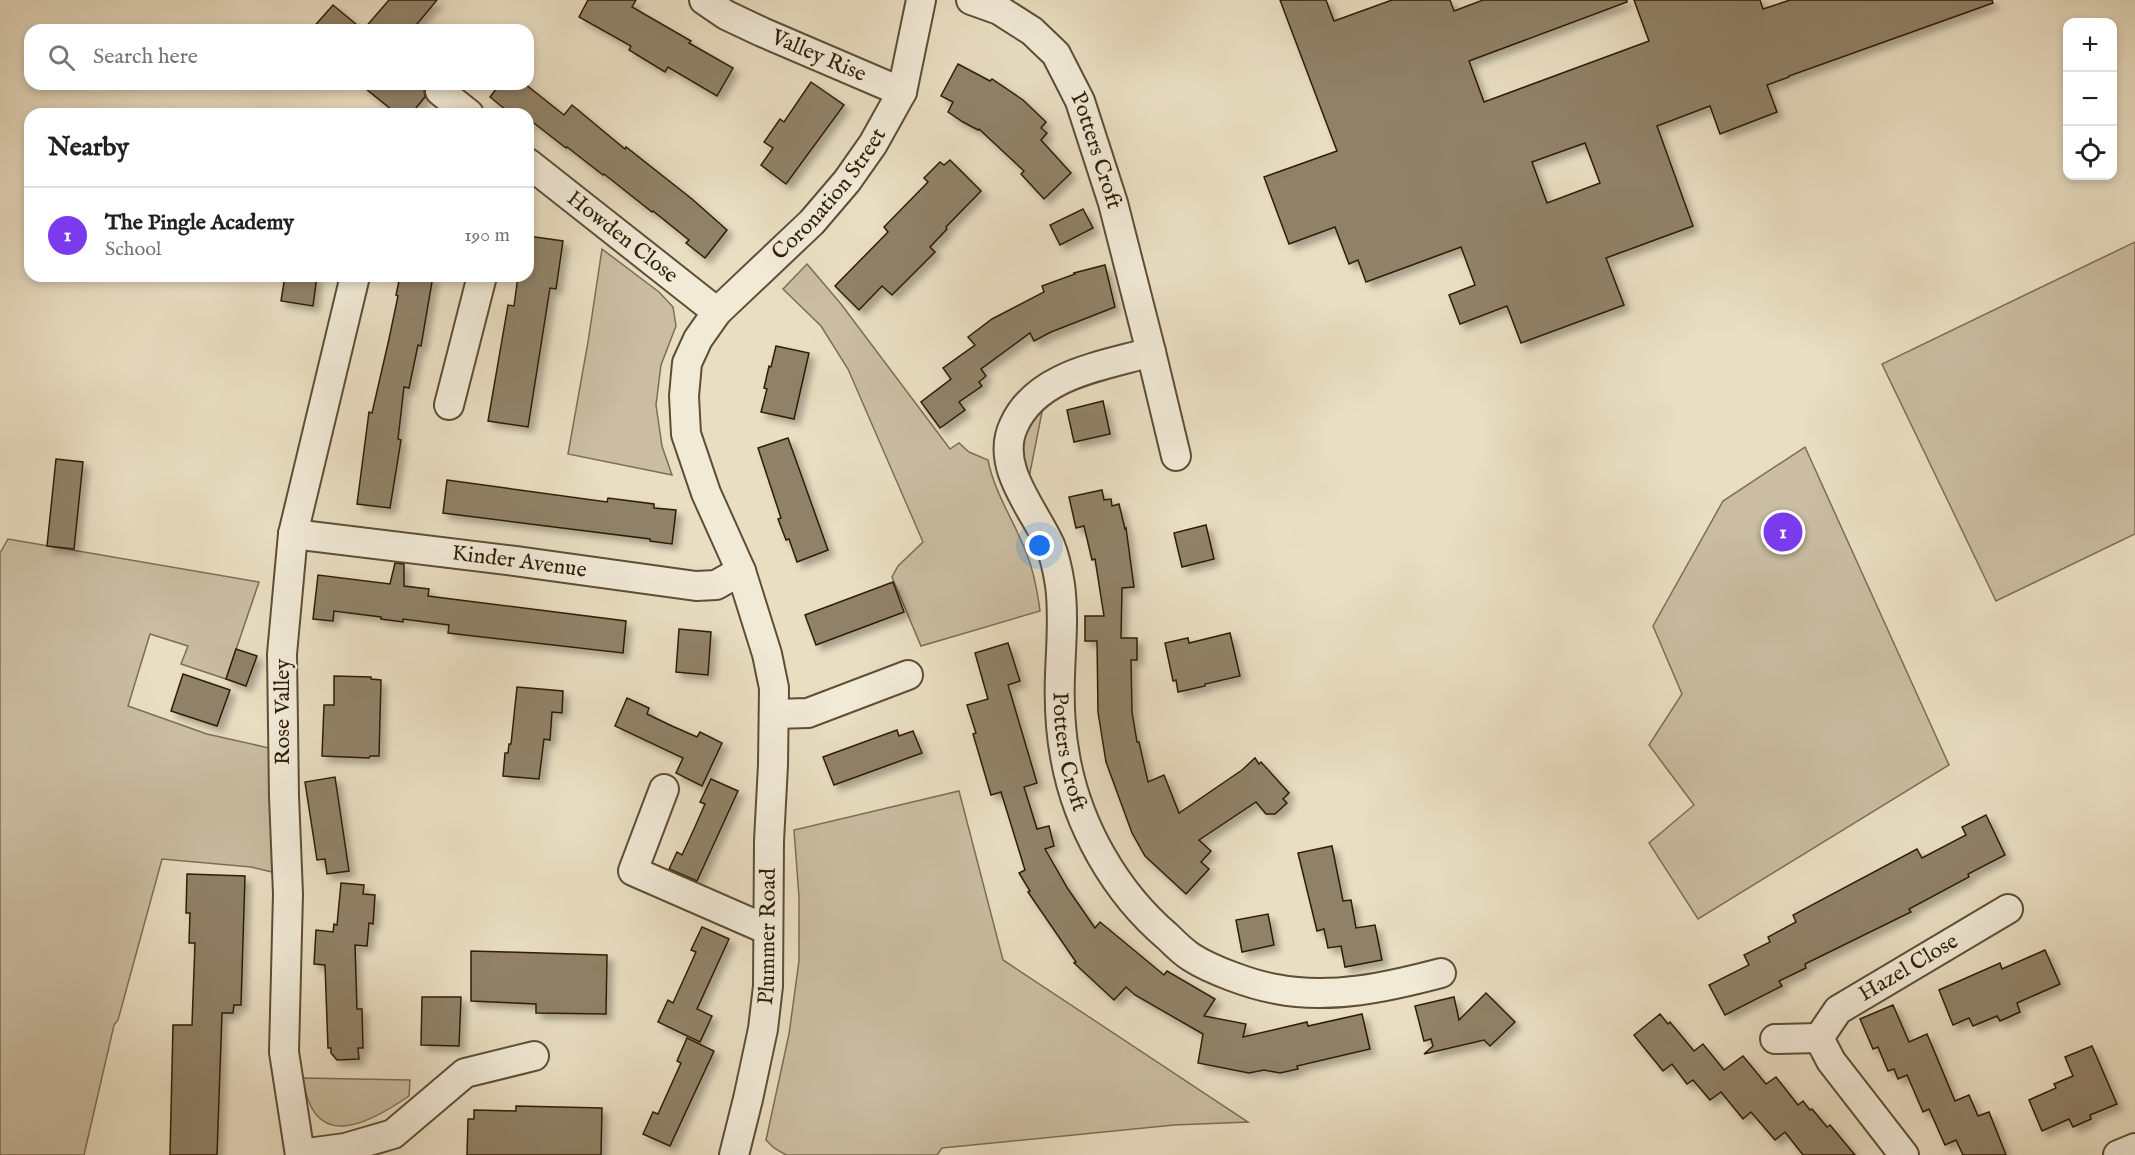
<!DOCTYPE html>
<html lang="en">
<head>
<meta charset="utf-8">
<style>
  :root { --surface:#fff; --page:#f6f6f6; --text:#202124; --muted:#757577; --line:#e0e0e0; --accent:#7c3aed }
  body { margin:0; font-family:"IM FELL English",serif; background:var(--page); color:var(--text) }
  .controls { position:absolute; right:18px; top:18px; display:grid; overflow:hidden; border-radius:12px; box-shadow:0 3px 9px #0003 }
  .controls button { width:54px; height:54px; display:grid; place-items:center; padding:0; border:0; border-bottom:2px solid var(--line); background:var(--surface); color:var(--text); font:30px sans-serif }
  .you { position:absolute; left:1040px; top:546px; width:21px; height:21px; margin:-15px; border:4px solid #fff; border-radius:50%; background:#1a73e8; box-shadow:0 0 0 9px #1a73e833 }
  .badge { display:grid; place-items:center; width:39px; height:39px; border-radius:50%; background:var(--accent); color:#fff; font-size:20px; font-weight:700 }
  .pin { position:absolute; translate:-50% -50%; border:3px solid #fff; box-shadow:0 2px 6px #0006 }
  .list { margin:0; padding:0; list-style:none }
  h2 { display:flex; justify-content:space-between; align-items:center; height:78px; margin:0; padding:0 24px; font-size:26px }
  h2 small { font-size:20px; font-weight:400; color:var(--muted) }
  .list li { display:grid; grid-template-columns:39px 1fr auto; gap:18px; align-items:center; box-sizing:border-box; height:96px; padding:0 24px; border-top:2px solid var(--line) }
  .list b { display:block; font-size:22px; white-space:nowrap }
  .list p { margin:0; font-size:20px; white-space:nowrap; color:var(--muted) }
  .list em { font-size:20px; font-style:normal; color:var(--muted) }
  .icon { flex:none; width:33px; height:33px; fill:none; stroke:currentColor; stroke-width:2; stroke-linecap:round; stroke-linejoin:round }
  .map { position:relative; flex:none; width:2135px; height:1155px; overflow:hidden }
  .search { position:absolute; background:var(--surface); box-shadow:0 3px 9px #0003; left:24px; top:24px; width:510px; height:66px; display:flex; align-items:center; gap:15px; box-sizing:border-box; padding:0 21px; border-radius:18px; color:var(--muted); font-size:22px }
  .panel { position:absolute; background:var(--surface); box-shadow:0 3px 9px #0003; left:24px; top:108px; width:510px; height:174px; border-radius:18px }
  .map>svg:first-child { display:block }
</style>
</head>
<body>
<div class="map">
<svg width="2135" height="1155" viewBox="0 0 2135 1155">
  <defs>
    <filter id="shadow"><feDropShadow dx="5.5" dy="5.5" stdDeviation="3" flood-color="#0004"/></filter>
  </defs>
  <rect width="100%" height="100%" fill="#e9dec2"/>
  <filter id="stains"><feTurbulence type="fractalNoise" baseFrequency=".00333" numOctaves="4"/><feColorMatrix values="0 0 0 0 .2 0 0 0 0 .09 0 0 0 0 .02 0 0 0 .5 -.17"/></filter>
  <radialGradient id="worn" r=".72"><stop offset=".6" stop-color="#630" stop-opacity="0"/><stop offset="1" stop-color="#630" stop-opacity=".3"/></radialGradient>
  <g fill="#cabda2" stroke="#7d6e53" stroke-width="1.5">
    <polygon points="2135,242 2135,534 1996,601 1882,364"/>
    <polygon points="602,249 659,292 673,307 676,326 661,365 656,405 662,446 672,475 568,454 588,342"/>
    <path d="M 807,264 L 841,304 L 950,449 L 959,443 L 969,452 L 988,460 C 994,491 1012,518 1024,547 C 1033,567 1037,588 1040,611 L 921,646 L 892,577 L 898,566 L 923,542 L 848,369 L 821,326 L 783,289 Z"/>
    <polygon points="1041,406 1042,412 1029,478 1021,478 1023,420"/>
    <polygon points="1805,447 1949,765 1698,919 1649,843 1694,805 1649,745 1682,694 1653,626 1723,501"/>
    <polygon points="8,539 259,582 226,679 181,664 188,646 150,634 128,706 207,734 269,748 272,872 251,867 162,859 118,1020 114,1025 84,1155 0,1155 0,553"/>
    <polygon points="959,791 1003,960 1248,1122 1174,1125 942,1148 937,1155 786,1155 774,1148 766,1140 789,1034 799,961 799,897 794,830"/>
    <path d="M 303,1078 L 410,1080 L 409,1096 C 367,1125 313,1153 303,1078 Z"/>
  </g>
  <g fill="#908267" stroke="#301e04" stroke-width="1.5" fill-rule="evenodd" filter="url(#shadow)">
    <polygon points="389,0 437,0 412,30 363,30"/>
    <polygon points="588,0 636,0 632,7 691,41 689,43 733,68 717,96 668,67 665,72 629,50 631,46 579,17"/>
    <path d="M 1280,0 L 1326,0 L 1334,21 L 1392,0 L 1450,0 L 1454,11 L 1483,0 L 1627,0 L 1627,2 L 1469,61 L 1484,102 L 1649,41 L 1634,0 L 1760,0 L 1763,9 L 1790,0 L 1992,0 L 1993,3 L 1789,76 L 1789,77 L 1767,85 L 1777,112 L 1720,134 L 1710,106 L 1657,126 L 1693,226 L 1606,258 L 1624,305 L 1521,343 L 1507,306 L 1460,324 L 1449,295 L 1475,285 L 1461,247 L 1366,282 L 1358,260 L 1349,264 L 1335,227 L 1289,244 L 1264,177 L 1337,151 ZM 1585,143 L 1600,183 L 1547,203 L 1532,162 Z"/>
    <polygon points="333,5 363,30 311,30"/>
    <polygon points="958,64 990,81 992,79 1023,100 1046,122 1041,128 1047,133 1041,140 1071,173 1044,199 1021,174 1024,171 979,129 978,130 963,122 948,112 953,102 941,96"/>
    <polygon points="811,82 844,105 786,184 761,165 773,148 764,142 780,119 784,122"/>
    <polygon points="360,84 426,84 424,89 425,97 411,114 397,114"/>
    <polygon points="500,84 525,84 564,115 572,105 625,149 626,147 692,199 727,230 705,258 686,243 689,240 653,211 652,212 604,174 603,175 567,147 566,148 530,120 528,122 528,114 511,114 490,97"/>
    <polygon points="950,160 981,191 946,227 947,229 930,247 935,252 892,295 882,286 859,310 835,286 888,232 884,227 928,182 924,178 940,162 944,165"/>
    <polygon points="1083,209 1093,228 1060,245 1050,225"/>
    <polygon points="528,236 563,241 556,289 550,288 528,427 488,421 508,305 514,306 518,276 528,276"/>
    <polygon points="1105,265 1115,307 1051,332 1034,341 1030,333 981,369 986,376 979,382 982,386 959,402 965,410 940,428 921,402 951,379 943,368 975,345 968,337 992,319 1044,292 1042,286 1075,274 1074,273"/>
    <polygon points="285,276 317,276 313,306 281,301"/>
    <polygon points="400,276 433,276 421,346 418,345 409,388 404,387 398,439 401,440 390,508 357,504 369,412 372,413 389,339 398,296 396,295"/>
    <polygon points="776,346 809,353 794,419 761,412 767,389 764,388 769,366 771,367"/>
    <polygon points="1103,401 1110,434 1074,442 1067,410"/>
    <polygon points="788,438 828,550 797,562 789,539 786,540 778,519 781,518 758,448"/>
    <polygon points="56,459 83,462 74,549 47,546"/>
    <polygon points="447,480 607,502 608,498 654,504 654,508 676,510 672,544 650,541 650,539 443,513"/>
    <polygon points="1102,490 1104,500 1111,499 1112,506 1119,504 1125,529 1126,528 1134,587 1122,588 1121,638 1137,638 1137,660 1131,660 1132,712 1137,742 1139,742 1148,782 1164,775 1179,813 1242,770 1255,758 1259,764 1261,762 1289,793 1283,799 1287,803 1275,814 1266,814 1256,802 1199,840 1211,851 1201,862 1209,869 1186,894 1145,856 1132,833 1106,762 1098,712 1097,641 1085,641 1085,616 1104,616 1095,559 1092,560 1084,526 1076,528 1069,497"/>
    <polygon points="1206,525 1214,559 1182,567 1174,533"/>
    <polygon points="395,563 404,564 404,586 429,589 428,596 626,621 623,653 448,633 449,625 403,619 403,622 381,619 381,617 334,611 333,621 313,619 318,575 390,584"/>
    <polygon points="893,582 904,612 816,645 805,615"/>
    <polygon points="679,629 711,632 708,675 676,672"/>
    <polygon points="1230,633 1240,676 1205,684 1205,686 1178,692 1176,680 1173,681 1165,643 1188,638 1189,643"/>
    <polygon points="1008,643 1020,681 1008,685 1037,783 1024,787 1037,829 1049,826 1054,846 1045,849 1068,889 1095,928 1100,922 1164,975 1167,971 1215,999 1204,1016 1246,1024 1243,1037 1307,1022 1308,1026 1362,1014 1370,1049 1297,1066 1298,1069 1280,1073 1264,1070 1249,1073 1198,1063 1203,1034 1135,995 1126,987 1114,1000 1074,963 1076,962 1028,892 1030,891 1019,873 1025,870 1001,792 991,795 973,734 976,733 967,705 988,699 975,653"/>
    <polygon points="236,649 257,656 246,686 226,679"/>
    <polygon points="183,674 230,690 217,726 171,711"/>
    <polygon points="334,676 371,677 371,679 381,680 379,756 370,756 369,758 322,756 324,705 334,705"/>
    <polygon points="517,687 563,691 562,713 552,712 550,740 544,739 539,779 503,776 505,753 508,753 509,744 511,744"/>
    <polygon points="627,698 649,708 647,714 672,726 697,737 700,732 722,743 702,786 676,773 683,758 615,726"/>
    <polygon points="897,730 899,736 913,731 922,753 834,785 823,757"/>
    <polygon points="335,777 349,871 327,874 325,859 317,860 305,782"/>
    <polygon points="711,779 738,791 697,881 669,869 677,852 682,855 694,829 705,804 700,802"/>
    <polygon points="1986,815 2005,855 1968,874 1969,877 1909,909 1911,912 1805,964 1806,968 1779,981 1782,986 1725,1015 1709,985 1749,965 1744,955 1770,942 1768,937 1796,922 1793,915 1917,849 1922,858 1966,835 1962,827"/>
    <polygon points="1332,846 1343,901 1351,900 1356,928 1375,925 1382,960 1345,967 1341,946 1328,948 1324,929 1317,931 1298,853"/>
    <polygon points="187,874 245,876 241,1005 234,1005 233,1013 222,1013 217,1155 170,1155 173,1025 192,1025 195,943 189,943 190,913 186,913"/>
    <polygon points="341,883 364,885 363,894 375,895 373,924 369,923 367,946 355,945 357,1009 362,1009 363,1048 358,1048 359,1059 337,1060 331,1053 331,1048 328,1048 325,965 314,964 316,930 333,932 334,924 337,925"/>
    <polygon points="1268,914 1274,945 1242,952 1236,920"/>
    <polygon points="702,927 729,939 697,1009 712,1016 700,1042 658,1022 668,1000 673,1003 696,952 691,950"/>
    <polygon points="2045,950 2060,984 2017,1003 2020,1012 2000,1021 1997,1016 1973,1026 1969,1018 1953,1025 1939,990 2000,963 2002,969"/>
    <polygon points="471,951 607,955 606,1014 536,1013 536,1004 471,1001"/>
    <polygon points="1486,993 1515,1022 1490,1046 1484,1040 1424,1054 1433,1046 1431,1039 1424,1041 1415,1006 1454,997 1459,1020"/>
    <polygon points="422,997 461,997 459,1046 421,1045"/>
    <polygon points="1893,1005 1909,1042 1927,1034 1955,1101 1969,1095 1978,1116 1989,1112 2006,1155 1963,1155 1956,1140 1945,1145 1929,1109 1923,1112 1907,1075 1898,1079 1894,1069 1888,1071 1878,1047 1873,1049 1860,1019"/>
    <polygon points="1660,1014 1668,1024 1670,1022 1694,1051 1703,1044 1724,1070 1743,1056 1766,1084 1776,1077 1798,1105 1803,1101 1810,1110 1812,1109 1827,1127 1830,1125 1855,1155 1803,1155 1785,1132 1775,1140 1751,1112 1743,1119 1721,1092 1710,1100 1693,1080 1687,1084 1672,1064 1663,1071 1634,1035"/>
    <polygon points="687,1038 714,1051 670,1146 643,1134 653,1112 658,1114 681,1063 677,1061"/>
    <polygon points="2092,1046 2117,1104 2090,1115 2091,1119 2073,1127 2069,1119 2042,1131 2029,1100 2056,1088 2054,1084 2073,1076 2065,1057"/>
    <polygon points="516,1106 602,1108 601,1155 467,1155 468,1119 474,1119 474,1110 516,1111"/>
  </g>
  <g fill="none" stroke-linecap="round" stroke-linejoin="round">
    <g stroke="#5e4e34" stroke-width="32">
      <g id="minor">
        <path id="s1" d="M 704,0 L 726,15 L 762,32 L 902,92"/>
        <path id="s2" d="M 971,0 L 999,10 L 1032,31 L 1056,54 L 1080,101 L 1113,203 L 1151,352 C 1103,366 1037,374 1014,425 C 994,466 1034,509 1050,545 C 1055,557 1058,572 1060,585 C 1064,615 1061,645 1060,675 C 1059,703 1060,729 1065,756 C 1077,825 1115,892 1168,937 C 1175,944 1183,952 1191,957 C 1211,970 1252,985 1276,989 C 1331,1000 1388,987 1441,973"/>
        <polyline points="440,91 469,114"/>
        <path id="s3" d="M 528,163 L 717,312"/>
        <polyline points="1151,352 1176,456"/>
        <polyline points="449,405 482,276"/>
        <path id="s4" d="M 293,534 L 515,561 L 696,586 L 716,585 L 741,571"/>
        <polyline points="774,714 808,713 908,675"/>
        <polyline points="664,789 633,871 768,930"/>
        <path id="s5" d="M 1819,1038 L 1838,1010 L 2008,909"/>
        <polyline points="1819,1038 1831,1061 1904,1155"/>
        <polyline points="1775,1039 1819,1038"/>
        <polyline points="300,1154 345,1148 393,1134 465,1073 534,1056"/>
        <polyline points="300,1155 284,1052 288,894 284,796 282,654 293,534 355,276"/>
        <path id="s6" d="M 734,1155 L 748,1099 L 763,1029 L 768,986 L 769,841 L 773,765 L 774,688 L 767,654 L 741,571 L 706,493 L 686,434 L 684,396 L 687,363 L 698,339 L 717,312 L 812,222 L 847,181 L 873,144 L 902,92 L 921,0"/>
        <polyline points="2118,1155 2135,1148"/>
      </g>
    </g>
    <use href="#minor" stroke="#f1ead7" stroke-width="28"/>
  </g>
  <g text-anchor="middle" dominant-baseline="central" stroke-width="5" stroke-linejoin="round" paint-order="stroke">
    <g font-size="22" fill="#301e04" stroke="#f1ead7">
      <text stroke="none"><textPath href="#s1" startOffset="128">Valley Rise</textPath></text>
      <text stroke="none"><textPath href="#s2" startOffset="207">Potters Croft</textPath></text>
      <text stroke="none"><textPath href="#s6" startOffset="1034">Coronation Street</textPath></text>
      <text stroke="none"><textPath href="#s3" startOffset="120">Howden Close</textPath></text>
      <text stroke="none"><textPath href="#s4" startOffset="228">Kinder Avenue</textPath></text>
      <text transform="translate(283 712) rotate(-90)">Rose Valley</text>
      <text stroke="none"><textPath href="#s2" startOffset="916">Potters Croft</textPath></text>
      <text stroke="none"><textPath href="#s6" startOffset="222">Plummer Road</textPath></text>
      <text stroke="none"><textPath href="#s5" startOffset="116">Hazel Close</textPath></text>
    </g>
  </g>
  <rect width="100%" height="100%" filter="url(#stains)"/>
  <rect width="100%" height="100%" fill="url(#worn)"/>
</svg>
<div class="controls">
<button>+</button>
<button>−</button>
<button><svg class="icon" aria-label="locate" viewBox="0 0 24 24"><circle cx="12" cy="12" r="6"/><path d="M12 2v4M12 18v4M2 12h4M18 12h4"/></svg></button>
</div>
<div class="you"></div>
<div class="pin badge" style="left:1783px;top:532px">1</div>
<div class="search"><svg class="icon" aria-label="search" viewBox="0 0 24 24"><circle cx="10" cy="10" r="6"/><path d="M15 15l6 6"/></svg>Search here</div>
<section class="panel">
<h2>Nearby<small></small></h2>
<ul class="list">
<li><span class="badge">1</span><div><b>The Pingle Academy</b><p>School</p></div><em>190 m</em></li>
</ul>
</section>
</div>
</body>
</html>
